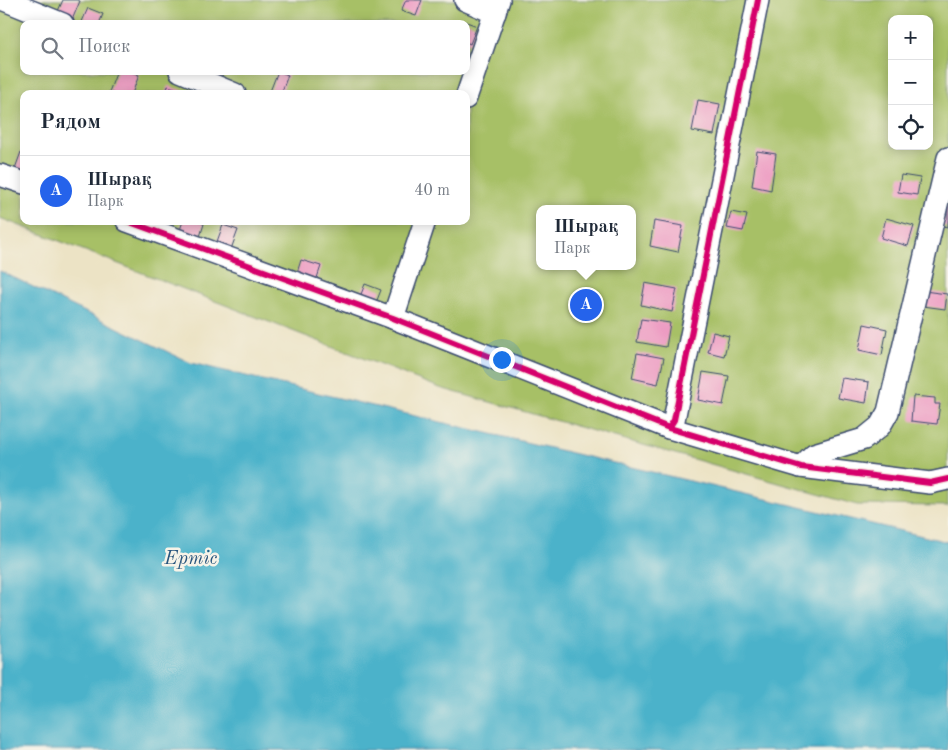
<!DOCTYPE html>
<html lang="ru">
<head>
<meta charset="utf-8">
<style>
  :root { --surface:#fff; --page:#f2f2f3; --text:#1f2937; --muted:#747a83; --line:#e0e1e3; --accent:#2563eb }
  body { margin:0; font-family:"Old Standard TT",serif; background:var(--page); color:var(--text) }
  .controls { position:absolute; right:15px; top:15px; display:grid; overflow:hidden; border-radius:10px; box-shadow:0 2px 12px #0003 }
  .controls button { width:45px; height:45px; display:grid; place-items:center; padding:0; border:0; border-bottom:1px solid var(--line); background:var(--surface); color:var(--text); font:25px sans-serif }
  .you { position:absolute; left:501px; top:359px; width:18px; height:18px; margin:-12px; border:4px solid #fff; border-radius:50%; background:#1a73e8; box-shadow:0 0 0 8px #1a73e833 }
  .badge { display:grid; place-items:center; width:32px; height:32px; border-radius:50%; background:var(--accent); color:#fff; font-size:16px; font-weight:700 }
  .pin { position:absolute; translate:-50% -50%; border:2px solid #fff; box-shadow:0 1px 5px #0006 }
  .popup { position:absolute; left:536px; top:205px; width:100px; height:65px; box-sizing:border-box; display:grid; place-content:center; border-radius:10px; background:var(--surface); filter:drop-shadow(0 1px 4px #0005); font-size:16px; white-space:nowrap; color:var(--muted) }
  .popup b { font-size:19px; color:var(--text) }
  .popup::after { content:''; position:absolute; left:50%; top:100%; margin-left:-10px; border:10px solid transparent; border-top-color:var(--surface) }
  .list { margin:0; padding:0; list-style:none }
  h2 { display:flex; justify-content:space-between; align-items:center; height:65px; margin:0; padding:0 20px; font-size:21px }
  h2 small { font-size:16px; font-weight:400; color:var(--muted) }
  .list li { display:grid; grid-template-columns:32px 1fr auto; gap:15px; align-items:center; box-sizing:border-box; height:70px; padding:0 20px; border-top:1px solid var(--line) }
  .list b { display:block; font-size:19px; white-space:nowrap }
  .list p { margin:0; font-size:16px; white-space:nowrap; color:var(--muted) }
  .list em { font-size:16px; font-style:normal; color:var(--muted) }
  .icon { flex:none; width:28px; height:28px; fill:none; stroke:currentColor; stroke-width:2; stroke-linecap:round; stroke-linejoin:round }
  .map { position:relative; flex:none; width:948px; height:750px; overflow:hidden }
  .search { position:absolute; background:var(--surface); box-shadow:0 2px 12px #0003; left:20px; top:20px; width:450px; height:55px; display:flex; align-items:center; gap:12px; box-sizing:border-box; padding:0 18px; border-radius:10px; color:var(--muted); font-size:19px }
  .panel { position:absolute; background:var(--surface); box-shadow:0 2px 12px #0003; left:20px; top:90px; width:450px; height:135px; border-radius:10px }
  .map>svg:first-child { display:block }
</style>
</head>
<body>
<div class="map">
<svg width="948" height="750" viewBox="0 0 948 750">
  <rect width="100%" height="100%" fill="#f7f3e8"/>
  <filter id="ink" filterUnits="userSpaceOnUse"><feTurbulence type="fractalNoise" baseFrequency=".02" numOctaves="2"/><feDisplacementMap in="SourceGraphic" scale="10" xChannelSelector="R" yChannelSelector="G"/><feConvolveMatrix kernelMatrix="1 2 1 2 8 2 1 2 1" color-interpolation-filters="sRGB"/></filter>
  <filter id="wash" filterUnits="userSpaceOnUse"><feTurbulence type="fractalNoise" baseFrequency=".0096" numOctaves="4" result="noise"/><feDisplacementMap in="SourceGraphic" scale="20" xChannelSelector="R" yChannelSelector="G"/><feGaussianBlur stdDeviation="1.12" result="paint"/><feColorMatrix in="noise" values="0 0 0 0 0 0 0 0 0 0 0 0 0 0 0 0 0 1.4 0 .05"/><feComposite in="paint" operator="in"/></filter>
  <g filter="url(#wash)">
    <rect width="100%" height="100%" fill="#ece3c5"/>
    <path fill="#a7c066" stroke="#617862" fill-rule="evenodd" d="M 0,0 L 948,0 L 948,506 L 857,505 L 440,388 L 0,218 ZM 892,19 L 929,19 L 929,146 L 892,146 ZM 24,24 L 466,24 L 466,71 L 24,71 ZM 24,94 L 466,94 L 466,221 L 24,221 ZM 540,209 L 632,209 L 632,266 L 540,266 Z"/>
    <polygon fill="#4bb2ca" stroke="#337094" points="0,271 191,363 948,542 948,750 0,750"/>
    <g id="blocks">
      <g fill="#ed9bc2">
        <polygon points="63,0 77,0 80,1 72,20 57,13"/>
        <polygon points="406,0 422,0 416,16 401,11"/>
        <polygon points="88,8 103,14 99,24 81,24"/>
        <polygon points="464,21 477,26 470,44 466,42 466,24 463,24"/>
        <polygon points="117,71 129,71 139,75 132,94 115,94 109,92"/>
        <polygon points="203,71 224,71 219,83"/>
        <polygon points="278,71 288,75 281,94 269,94"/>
        <polygon points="168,86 190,93 189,94 165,94"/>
        <polygon points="698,100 720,104 714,135 692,131"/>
        <polygon points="757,151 776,154 771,190 752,186"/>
        <polygon points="21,152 24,152 24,178 13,174"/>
        <polygon points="901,175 920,178 917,195 898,192"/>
        <polygon points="946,206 948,206 948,227 942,226"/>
        <polygon points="731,212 747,215 743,231 727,228"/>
        <polygon points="886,218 914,226 908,246 881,238"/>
        <polygon points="183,221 198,221 204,224 198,243 178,236"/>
        <polygon points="654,221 683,226 678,252 650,246"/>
        <polygon points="223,225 238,230 230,252 215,247"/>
        <polygon points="301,260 321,266 315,284 295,279"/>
        <polygon points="645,283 677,289 672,312 641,305"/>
        <polygon points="365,284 381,290 374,308 358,302"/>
        <polygon points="924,291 947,294 945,309 923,306"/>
        <polygon points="641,319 670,323 666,347 637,342"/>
        <polygon points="864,324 887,329 882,355 859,350"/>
        <polygon points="713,332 729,336 724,356 708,352"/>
        <polygon points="637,353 664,358 658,384 632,378"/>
        <polygon points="703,372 729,376 723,405 698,400"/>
        <polygon points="842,378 869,382 866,403 838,398"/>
        <polygon points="913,396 935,398 935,404 940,404 937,424 911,421"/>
      </g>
    </g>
  </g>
  <g filter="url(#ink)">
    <use href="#blocks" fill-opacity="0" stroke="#3a4a6d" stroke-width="1"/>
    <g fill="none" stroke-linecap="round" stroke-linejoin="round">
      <g stroke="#3a4a6d" stroke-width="24">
        <g id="minor">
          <polyline points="4,0 63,24"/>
          <polyline points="465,0 495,13"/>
          <polyline points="180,71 235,94"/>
          <polyline points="466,98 499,0"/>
          <polyline points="0,175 24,183"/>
          <polyline points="127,221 393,318 669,428 801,467 930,483 948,479"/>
          <polyline points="393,318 425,221"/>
          <polyline points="669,428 674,420 758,0"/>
          <polyline points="801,467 814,454 864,439 880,426 888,412 948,158"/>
        </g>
      </g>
      <use href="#minor" stroke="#fff" stroke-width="21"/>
      <g stroke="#f7f3e8" stroke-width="9">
        <g id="cycleway">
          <polyline points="127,221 393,318 669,428 801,467 930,483 948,479"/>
          <polyline points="669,428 674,420 758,0"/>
        </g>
      </g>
      <use href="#cycleway" stroke="#d6006c" stroke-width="6"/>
    </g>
  </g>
  <g text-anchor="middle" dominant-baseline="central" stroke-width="5" stroke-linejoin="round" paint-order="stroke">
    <g font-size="19" font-style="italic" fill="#29567e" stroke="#f7f3e8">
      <text x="191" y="559">Ертіс</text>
    </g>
  </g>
</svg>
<div class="controls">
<button>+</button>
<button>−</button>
<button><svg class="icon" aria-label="locate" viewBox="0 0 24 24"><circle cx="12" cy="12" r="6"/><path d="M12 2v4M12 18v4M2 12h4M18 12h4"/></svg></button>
</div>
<div class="you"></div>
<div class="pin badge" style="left:586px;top:305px">A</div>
<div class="popup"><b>Шырақ</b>Парк</div>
<div class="search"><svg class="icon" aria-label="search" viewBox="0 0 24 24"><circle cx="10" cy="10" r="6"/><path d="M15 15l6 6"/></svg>Поиск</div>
<section class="panel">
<h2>Рядом<small></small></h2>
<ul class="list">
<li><span class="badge">A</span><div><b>Шырақ</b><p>Парк</p></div><em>40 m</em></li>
</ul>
</section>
</div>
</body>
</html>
